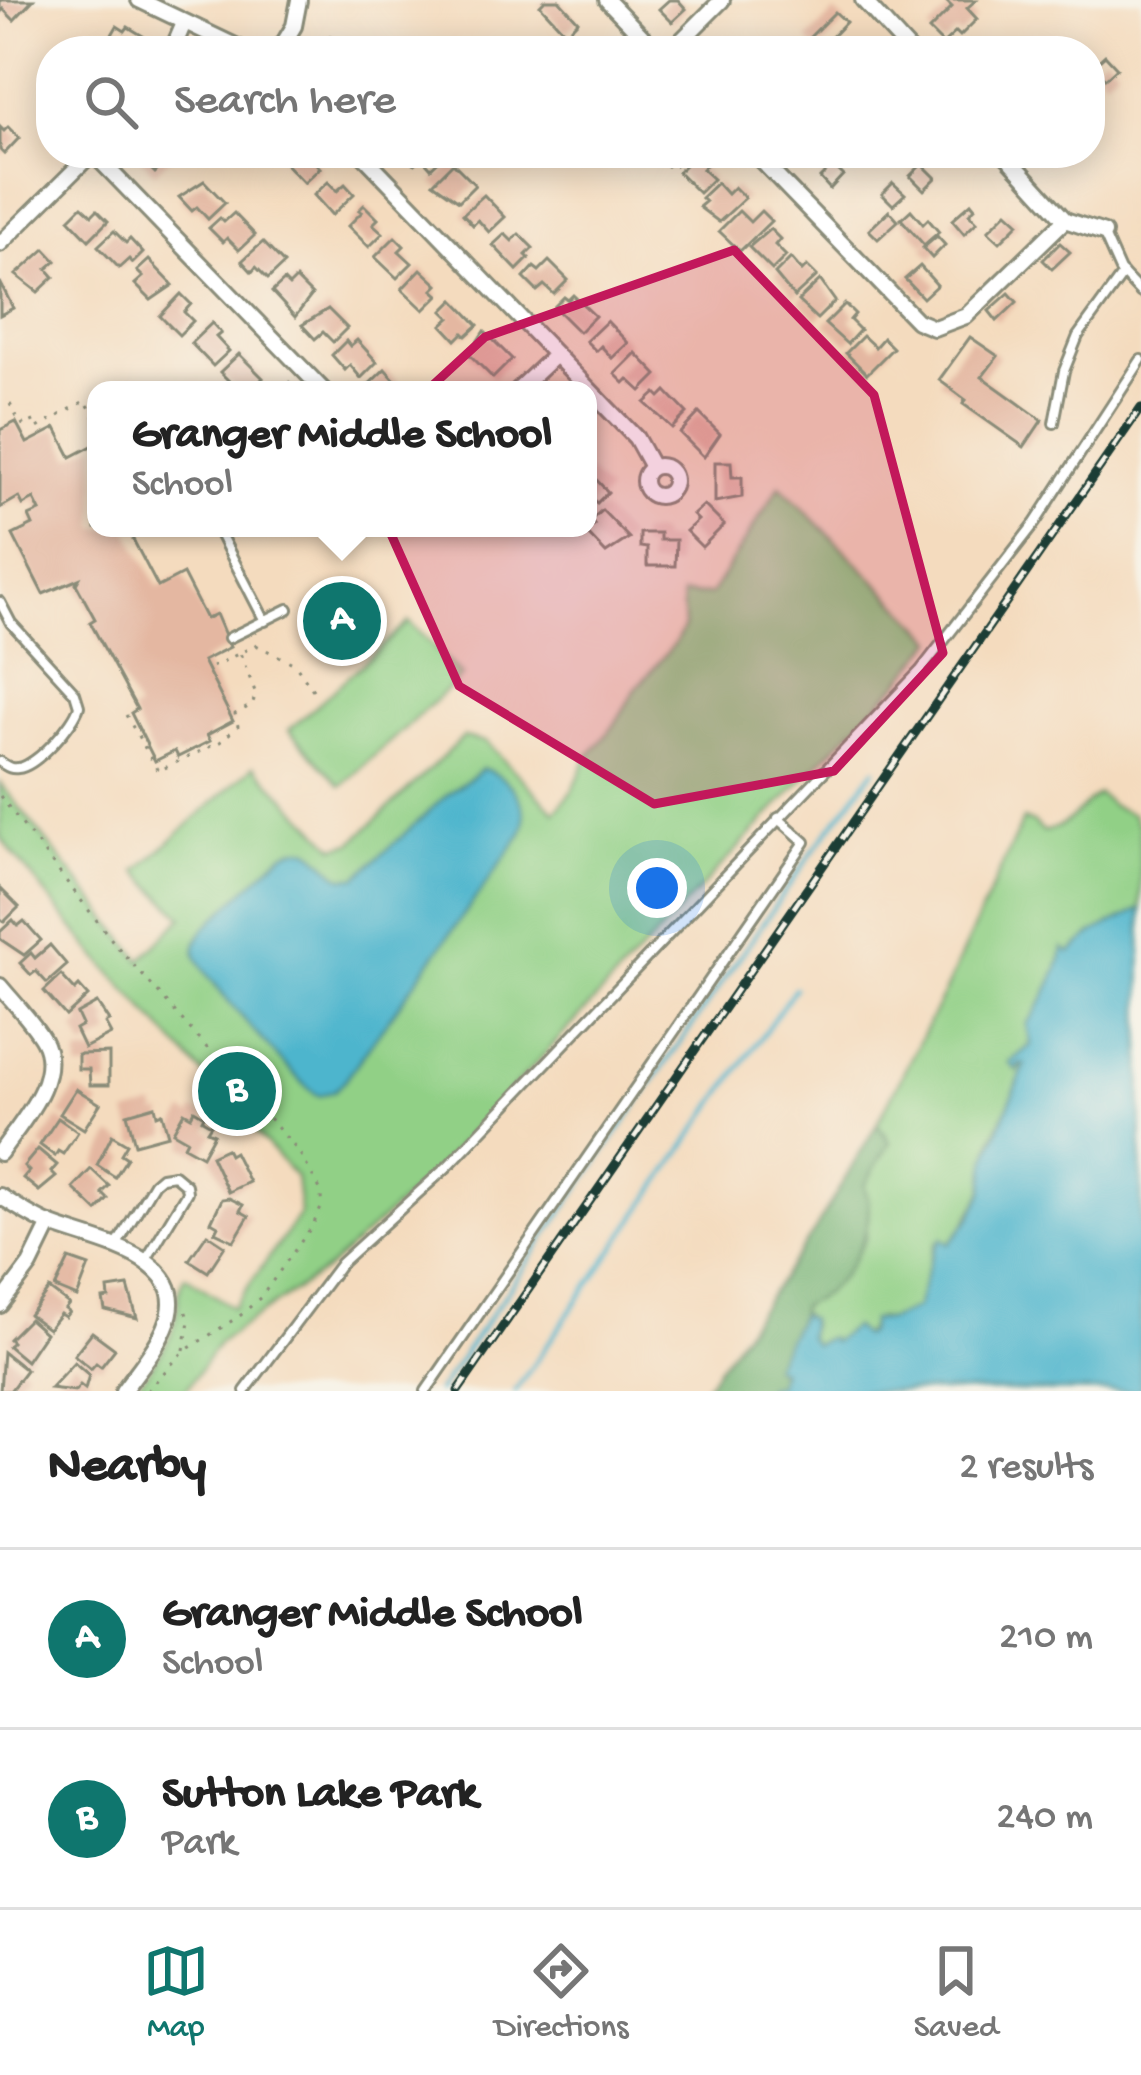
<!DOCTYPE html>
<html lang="en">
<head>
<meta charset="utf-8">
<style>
  :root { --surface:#fff; --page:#f6f6f6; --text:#222; --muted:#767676; --line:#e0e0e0; --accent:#0f766e }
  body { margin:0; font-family:"Gochi Hand",sans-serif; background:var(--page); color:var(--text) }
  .you { position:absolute; left:657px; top:888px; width:42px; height:42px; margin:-30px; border:9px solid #fff; border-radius:50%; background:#1a73e8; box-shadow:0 0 0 18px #1a73e833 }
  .badge { display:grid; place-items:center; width:78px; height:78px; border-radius:50%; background:var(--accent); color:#fff; font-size:39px; font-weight:700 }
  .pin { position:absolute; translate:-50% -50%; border:6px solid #fff; box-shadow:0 3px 12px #0006 }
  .popup { position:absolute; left:87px; top:381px; width:510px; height:156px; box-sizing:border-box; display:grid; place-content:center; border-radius:24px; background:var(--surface); filter:drop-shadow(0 3px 9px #0005); font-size:39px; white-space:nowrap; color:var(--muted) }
  .popup b { font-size:45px; color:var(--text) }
  .popup::after { content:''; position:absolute; left:50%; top:100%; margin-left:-24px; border:24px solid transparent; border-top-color:var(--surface) }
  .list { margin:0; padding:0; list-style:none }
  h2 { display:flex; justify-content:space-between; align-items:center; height:156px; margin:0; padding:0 48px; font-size:51px }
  h2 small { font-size:39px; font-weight:400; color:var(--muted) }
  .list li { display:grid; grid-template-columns:78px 1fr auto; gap:36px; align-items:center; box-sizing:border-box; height:180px; padding:0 48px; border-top:3px solid var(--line) }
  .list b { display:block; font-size:45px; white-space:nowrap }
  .list p { margin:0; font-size:39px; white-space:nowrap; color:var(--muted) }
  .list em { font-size:39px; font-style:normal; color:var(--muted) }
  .icon { flex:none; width:66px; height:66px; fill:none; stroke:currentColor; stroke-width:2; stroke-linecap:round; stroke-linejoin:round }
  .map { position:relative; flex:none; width:1141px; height:1391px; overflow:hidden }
  .search { position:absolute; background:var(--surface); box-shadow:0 6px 30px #0003; left:36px; right:36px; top:36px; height:132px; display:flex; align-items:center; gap:30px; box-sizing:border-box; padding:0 42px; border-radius:48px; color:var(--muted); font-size:45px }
  .sheet { height:516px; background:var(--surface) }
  nav { display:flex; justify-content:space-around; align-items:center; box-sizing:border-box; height:168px; border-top:3px solid var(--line); background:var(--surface); font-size:33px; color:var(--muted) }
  nav a { display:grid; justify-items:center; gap:6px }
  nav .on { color:var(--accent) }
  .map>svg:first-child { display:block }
</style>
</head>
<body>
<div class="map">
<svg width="1141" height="1391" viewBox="0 0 1141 1391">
  <rect width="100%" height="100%" fill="#f7f3e8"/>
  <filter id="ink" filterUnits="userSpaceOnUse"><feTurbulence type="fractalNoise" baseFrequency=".00833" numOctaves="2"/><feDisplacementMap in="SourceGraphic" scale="24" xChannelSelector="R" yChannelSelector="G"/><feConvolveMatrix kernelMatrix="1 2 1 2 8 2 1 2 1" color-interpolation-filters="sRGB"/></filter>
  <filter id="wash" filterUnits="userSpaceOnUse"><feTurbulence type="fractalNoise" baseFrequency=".004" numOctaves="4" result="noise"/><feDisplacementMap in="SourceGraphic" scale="48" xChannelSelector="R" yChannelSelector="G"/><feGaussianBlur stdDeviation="2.7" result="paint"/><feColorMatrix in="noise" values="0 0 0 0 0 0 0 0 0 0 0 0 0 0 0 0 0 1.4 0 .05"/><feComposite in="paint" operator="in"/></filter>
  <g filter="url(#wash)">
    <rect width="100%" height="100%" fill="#f4dbbe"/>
    <g fill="#91d086" stroke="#58865d" stroke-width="3">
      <path d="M 780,486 L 935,640 L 898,684 L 805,777 L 430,1176 L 328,1268 L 219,1342 L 185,1391 L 133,1391 C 148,1370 168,1348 175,1323 C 181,1305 174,1293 185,1276 L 233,1308 L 300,1214 L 296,1177 L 91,950 L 0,837 L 0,783 L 141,960 L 183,917 L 137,871 L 254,766 L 335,847 L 352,843 L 464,737 L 486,742 L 555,812 L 573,790 L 587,758 L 613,727 L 636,689 L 676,642 L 684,627 L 682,595 L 711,594 Z"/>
      <polygon points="409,622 462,676 341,786 289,730"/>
      <path d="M 1098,794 L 1112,806 L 1132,814 L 1139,827 L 1141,909 L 1093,933 L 1070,954 L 1064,949 L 1062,952 L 1063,959 L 1039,1011 L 1027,1024 L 1031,1044 L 1020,1057 L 1018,1068 L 1024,1061 C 1021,1095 991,1126 988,1161 C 986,1172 987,1187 980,1198 C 971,1214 962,1232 948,1244 L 937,1241 C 926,1262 927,1286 916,1308 L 889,1320 L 877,1318 L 862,1336 L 845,1335 L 832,1343 L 825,1339 L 813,1345 L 808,1337 L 810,1323 L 799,1310 L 806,1302 L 818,1298 L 859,1250 L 866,1237 L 864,1186 L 886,1135 L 877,1124 L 947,987 L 1023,820 L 1034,823 L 1043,832 C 1073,825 1077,809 1098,794 Z"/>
    </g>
    <path fill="#74b273" stroke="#4a7854" stroke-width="3" d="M 877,1124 L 890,1142 L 864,1186 C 879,1222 854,1267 827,1292 C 820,1298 809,1301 801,1306 C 798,1328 783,1346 776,1369 L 781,1373 L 777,1385 L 764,1391 L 702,1391 L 815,1230 Z"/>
    <g fill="#4eb5cd" stroke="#367980" stroke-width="3">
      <path d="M 483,769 C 510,776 534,808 521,835 L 345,1080 L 334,1091 L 319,1096 C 299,1085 202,975 196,955 C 194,945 199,937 204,929 L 283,854 C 312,837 319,861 341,877 L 357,877 L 448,794 Z"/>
      <path d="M 1141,909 L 1141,1391 L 764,1391 L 767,1386 L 777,1385 L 781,1370 L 773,1366 L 800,1315 L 809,1319 L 808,1337 L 814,1345 L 829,1337 L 832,1342 L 853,1327 L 862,1336 L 868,1333 L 871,1320 L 889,1320 L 916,1308 C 922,1290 930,1250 942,1238 L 949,1244 L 972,1216 L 984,1191 L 987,1158 L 1025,1065 L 1019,1064 L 1016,1070 L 1009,1063 L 1031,1045 L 1027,1024 C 1040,1009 1062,966 1063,948 L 1070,953 L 1093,933 Z"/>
    </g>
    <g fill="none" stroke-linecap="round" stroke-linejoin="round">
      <g stroke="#4eb5cd" stroke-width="4.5">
        <polyline points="438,1391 816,847 875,769"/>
        <polyline points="515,1391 795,988"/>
      </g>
    </g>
    <g id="blocks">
      <g fill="#e4b7a1">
        <polygon points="0,0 33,0 14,20 3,9 0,13"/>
        <polygon points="545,0 559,0 578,21 566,33 540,5"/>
        <polygon points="669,0 678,0 686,9 672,22 659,9"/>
        <polygon points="945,0 976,0 967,8 977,19 960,36 956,32 943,44 929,30 952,7"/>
        <polygon points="835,12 846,22 818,51 807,40"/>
        <polygon points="117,26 125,31 128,27 143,36 134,51 115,51 106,45"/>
        <polygon points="330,36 344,51 314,51"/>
        <polygon points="1105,55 1117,68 1105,79 1093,66"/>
        <polygon points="0,127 4,131 8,127 19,138 4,154 0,150"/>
        <polygon points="135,153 175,153 155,173"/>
        <polygon points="292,153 306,153 320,168 304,183 283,161"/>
        <polygon points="404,153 447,153 431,168 422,158 415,164"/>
        <polygon points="664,153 689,153 676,165 673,161 667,166 659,158"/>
        <polygon points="697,153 708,163 702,169 713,179 699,193 678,172"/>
        <polygon points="793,153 818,153 821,156 808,169"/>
        <polygon points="453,163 475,185 459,201 433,183"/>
        <polygon points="922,164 936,178 924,190 910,176"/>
        <polygon points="833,165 843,175 830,189 820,178"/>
        <polygon points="204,181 225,203 208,219 197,207 192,211 179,197"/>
        <polygon points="328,182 337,191 345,184 354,194 332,215 314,195"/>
        <polygon points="717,183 727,194 734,187 745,198 719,222 699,207 705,202 701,198"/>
        <polygon points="893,183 905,194 893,205 882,194"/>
        <polygon points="484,195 505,217 489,232 478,220 473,225 463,214"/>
        <polygon points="971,203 975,208 969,214 977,222 964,234 952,220"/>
        <polygon points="364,205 378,219 373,224 383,233 369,247 348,226 362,212 359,210"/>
        <polygon points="82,206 92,215 97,210 108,221 89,240 69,219"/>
        <polygon points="911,210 923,224 928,219 939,232 924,245 901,219"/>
        <polygon points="739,211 750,222 761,211 771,221 740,251 719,231"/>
        <polygon points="889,211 898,221 878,239 869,230"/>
        <polygon points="1007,212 1019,223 1000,242 988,231"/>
        <polygon points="234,213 255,235 239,250 227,238 223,242 209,228 220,218 224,222"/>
        <polygon points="770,229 780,239 775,245 786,256 772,270 749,247"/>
        <polygon points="114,231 126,243 130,239 143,253 133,263 129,259 119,268 98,246"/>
        <polygon points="505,234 512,241 519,234 533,248 526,255 529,258 517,270 493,245"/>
        <polygon points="937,236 945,245 932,258 923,248"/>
        <polygon points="395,237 404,246 399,251 412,263 397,278 375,257"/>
        <polygon points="263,242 284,264 268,279 256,267 252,272 242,261"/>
        <polygon points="1060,243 1070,252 1052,269 1043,260"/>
        <polygon points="45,249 56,261 47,269 54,277 38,292 16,275"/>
        <polygon points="791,258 802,271 807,266 817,276 794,297 775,274"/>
        <polygon points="149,260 173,285 151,300 135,284 143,277 137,271"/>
        <polygon points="549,261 568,280 554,294 544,285 537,291 524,278 534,267 539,271"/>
        <polygon points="920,266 937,285 923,298 905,279"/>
        <polygon points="421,269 438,285 433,290 439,295 424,310 402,289"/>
        <polygon points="296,279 312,295 295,317 272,292 284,281 289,286"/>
        <polygon points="820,280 835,301 817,319 798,301"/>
        <polygon points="0,282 13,308 0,315"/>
        <polygon points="1009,293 1017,302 997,321 989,311"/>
        <polygon points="181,294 191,304 184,312 193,321 179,335 160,316"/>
        <polygon points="573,295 595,316 579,332 554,307 564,297 568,300"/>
        <polygon points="454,300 478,325 466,336 463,333 456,340 442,325 450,318 443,311"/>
        <polygon points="845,304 855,314 850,320 860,330 847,344 825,324"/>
        <polygon points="328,309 347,328 333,342 323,332 315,339 302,325"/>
        <polygon points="607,321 628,343 612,358 601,346 596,351 586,341"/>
        <polygon points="212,323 221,333 216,337 229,351 213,366 191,343"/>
        <polygon points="484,331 512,359 493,378 469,354"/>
        <polygon points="863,336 875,347 883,338 893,348 867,374 846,353"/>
        <polygon points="970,337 998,356 982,377 1042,420 1024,447 963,404 966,400 939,380"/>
        <polygon points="357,340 377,362 361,378 350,365 345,370 332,355 346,341 350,346"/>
        <polygon points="636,353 657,375 641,391 628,379 624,383 615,374"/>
        <polygon points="239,354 263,378 251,390 238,390 220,372"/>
        <polygon points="385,369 404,390 363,390"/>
        <polygon points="666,391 687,413 672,428 645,403 656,393 660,397"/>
        <polygon points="699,413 720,434 704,457 680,433"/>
        <polygon points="16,422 27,443 56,428 71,457 96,444 96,528 127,528 158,587 183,574 206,619 216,614 230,647 203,661 233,721 207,735 210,741 178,757 175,751 155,761 131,713 137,709 90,622 95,619 76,584 79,579 43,594 13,535 33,525 29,516 40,511 34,499 23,505 19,497 0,508 0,430"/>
        <polygon points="715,462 731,462 732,477 742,477 742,497 715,502"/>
        <polygon points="588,471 608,492 597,503 593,500 588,505"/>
        <polygon points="704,505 724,525 702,547 686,531 698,520 693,515"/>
        <polygon points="602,510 629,538 606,553 586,532 594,525 590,521"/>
        <polygon points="640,533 660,533 660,540 676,540 675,566 647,566 647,548 640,547"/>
        <polygon points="0,888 19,907 4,922 0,918"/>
        <polygon points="13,920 18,926 24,921 41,940 24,955 0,939 0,932"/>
        <polygon points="50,945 67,965 47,983 36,971 31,975 20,963 31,953 35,958"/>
        <polygon points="61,975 75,990 79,986 88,996 66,1016 44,991"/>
        <polygon points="97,1003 109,1021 105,1023 111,1034 84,1048 75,1029 82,1025 77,1014"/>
        <polygon points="109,1053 109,1085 90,1085 89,1069 78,1069 78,1054"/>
        <polygon points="76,1089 100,1104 84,1129 60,1114"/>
        <polygon points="155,1106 157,1115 162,1113 168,1135 135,1144 127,1114"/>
        <polygon points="194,1110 204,1116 202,1120 211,1125 207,1131 214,1134 202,1156 184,1146 187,1140 173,1132 184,1112 191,1116"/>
        <polygon points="58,1118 78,1132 63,1154 58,1151 55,1156 40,1145"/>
        <polygon points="112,1135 127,1144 121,1154 127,1158 115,1177 97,1165"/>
        <polygon points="38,1149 57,1165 51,1172 56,1177 39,1191 23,1178 29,1171 24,1166"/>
        <polygon points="226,1149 229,1155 234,1152 249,1182 228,1192 211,1156"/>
        <polygon points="91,1169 109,1186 102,1193 108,1199 97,1211 73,1188"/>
        <polygon points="229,1198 243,1205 240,1211 249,1216 234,1241 215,1232 218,1226 211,1222 222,1199"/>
        <polygon points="207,1234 225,1246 208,1272 189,1260"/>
        <polygon points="69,1259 89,1266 77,1297 55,1288"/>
        <polygon points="128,1286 137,1318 105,1310 103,1299 109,1298 108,1289"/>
        <polygon points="49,1289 69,1304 65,1309 69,1312 65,1317 60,1314 48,1329 29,1315"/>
        <polygon points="29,1319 45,1333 26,1361 8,1346 12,1342 9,1339"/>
        <polygon points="92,1332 115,1349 101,1367 96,1363 91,1369 74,1355"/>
        <polygon points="3,1352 26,1370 10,1391 0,1391"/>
        <polygon points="74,1362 89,1375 85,1389 80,1385 75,1391 50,1388"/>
      </g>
    </g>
  </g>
  <g filter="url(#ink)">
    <use href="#blocks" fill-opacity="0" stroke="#8a8c79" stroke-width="3"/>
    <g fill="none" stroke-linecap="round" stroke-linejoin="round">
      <g stroke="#8a8c79" stroke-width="14">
        <g id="lane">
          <polyline points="1104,235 1120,271 1141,293"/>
          <polyline points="1054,423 1064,371 1078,336 1123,274"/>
          <polyline points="217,528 265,621"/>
          <path d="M 0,602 L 11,623 L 75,693 L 79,706 C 75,723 36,767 18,768 C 9,769 7,766 0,762"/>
          <polyline points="229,638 288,609"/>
          <polyline points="116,1246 154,1183 161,1177 174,1175 186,1185 187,1192 146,1260"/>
          <polyline points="245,1391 341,1263 448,1166 921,670 1035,523 1141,360"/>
          <polyline points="426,1391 805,842 778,818"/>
        </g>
      </g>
      <g stroke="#8a8c79" stroke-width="20">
        <g id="street">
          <polyline points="139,0 246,51"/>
          <polyline points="607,0 656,51"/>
          <polyline points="863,0 910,51"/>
          <polyline points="172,51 184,23"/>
          <polyline points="279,51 294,26 299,0"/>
          <polyline points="671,51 722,0"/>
          <polyline points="93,153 323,390"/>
          <polyline points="361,153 636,438 652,467"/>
          <polyline points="754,153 917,321 934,328 966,316 1065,220"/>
          <polyline points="1004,153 1065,220 1104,233"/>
          <polyline points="0,244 92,153"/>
          <polyline points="518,390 555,355"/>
          <circle cx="659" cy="481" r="15"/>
          <path d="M 0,986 C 14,1003 32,1021 43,1040 C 64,1078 20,1123 0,1153"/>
          <path d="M 0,1196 C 16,1206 32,1217 49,1224 C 93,1242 197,1256 165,1328 C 155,1351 137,1371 123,1391"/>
          <polyline points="0,1305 30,1265 50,1224"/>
        </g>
      </g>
      <g stroke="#8a8c79" stroke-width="3" stroke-dasharray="3 9" stroke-linecap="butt">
        <polyline points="281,390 290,381"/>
        <polyline points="10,404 21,425 32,420 36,429 88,399"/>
        <polyline points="88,405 96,420"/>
        <polyline points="256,645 295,664 313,690"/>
        <polyline points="212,667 256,645 252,637"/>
        <polyline points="126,715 158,771 220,742 238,726 235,714 252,705 256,694 240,653"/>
        <polyline points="0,796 115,944 299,1152 320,1189 322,1206 313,1225 261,1297 241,1315 183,1352 147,1391"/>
        <polyline points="184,1350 189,1321 184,1307"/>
      </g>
      <use href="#lane" stroke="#fff" stroke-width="8"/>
      <use href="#street" stroke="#fff" stroke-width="14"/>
      <g stroke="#1f3d34" stroke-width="9">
        <polyline id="rail" points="458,1391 1141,408"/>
      </g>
      <use href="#rail" stroke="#f7f3e8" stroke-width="4.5" stroke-dasharray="14" stroke-linecap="butt"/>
    </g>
  </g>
  <path fill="#c2185b" fill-opacity="0.2" stroke="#c2185b" stroke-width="9" stroke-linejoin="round" d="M 734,250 L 874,395 L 943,653 L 834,771 L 654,804 L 459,686 L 356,456 L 485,337 Z"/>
</svg>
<div class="you"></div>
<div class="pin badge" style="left:342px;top:621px">A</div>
<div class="popup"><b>Granger Middle School</b>School</div>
<div class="pin badge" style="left:237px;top:1091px">B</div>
<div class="search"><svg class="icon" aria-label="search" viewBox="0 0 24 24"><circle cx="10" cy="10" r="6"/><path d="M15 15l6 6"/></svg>Search here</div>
</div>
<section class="sheet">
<h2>Nearby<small>2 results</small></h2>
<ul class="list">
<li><span class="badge">A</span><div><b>Granger Middle School</b><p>School</p></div><em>210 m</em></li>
<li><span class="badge">B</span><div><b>Sutton Lake Park</b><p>Park</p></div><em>240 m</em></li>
</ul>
</section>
<nav>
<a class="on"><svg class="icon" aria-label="map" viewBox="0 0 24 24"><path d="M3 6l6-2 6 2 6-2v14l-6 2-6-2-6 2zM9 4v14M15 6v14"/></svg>Map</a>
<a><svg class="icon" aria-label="directions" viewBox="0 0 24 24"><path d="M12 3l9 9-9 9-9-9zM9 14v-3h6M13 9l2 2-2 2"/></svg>Directions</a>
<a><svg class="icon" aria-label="saved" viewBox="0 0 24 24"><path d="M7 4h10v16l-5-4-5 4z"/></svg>Saved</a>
</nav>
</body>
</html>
